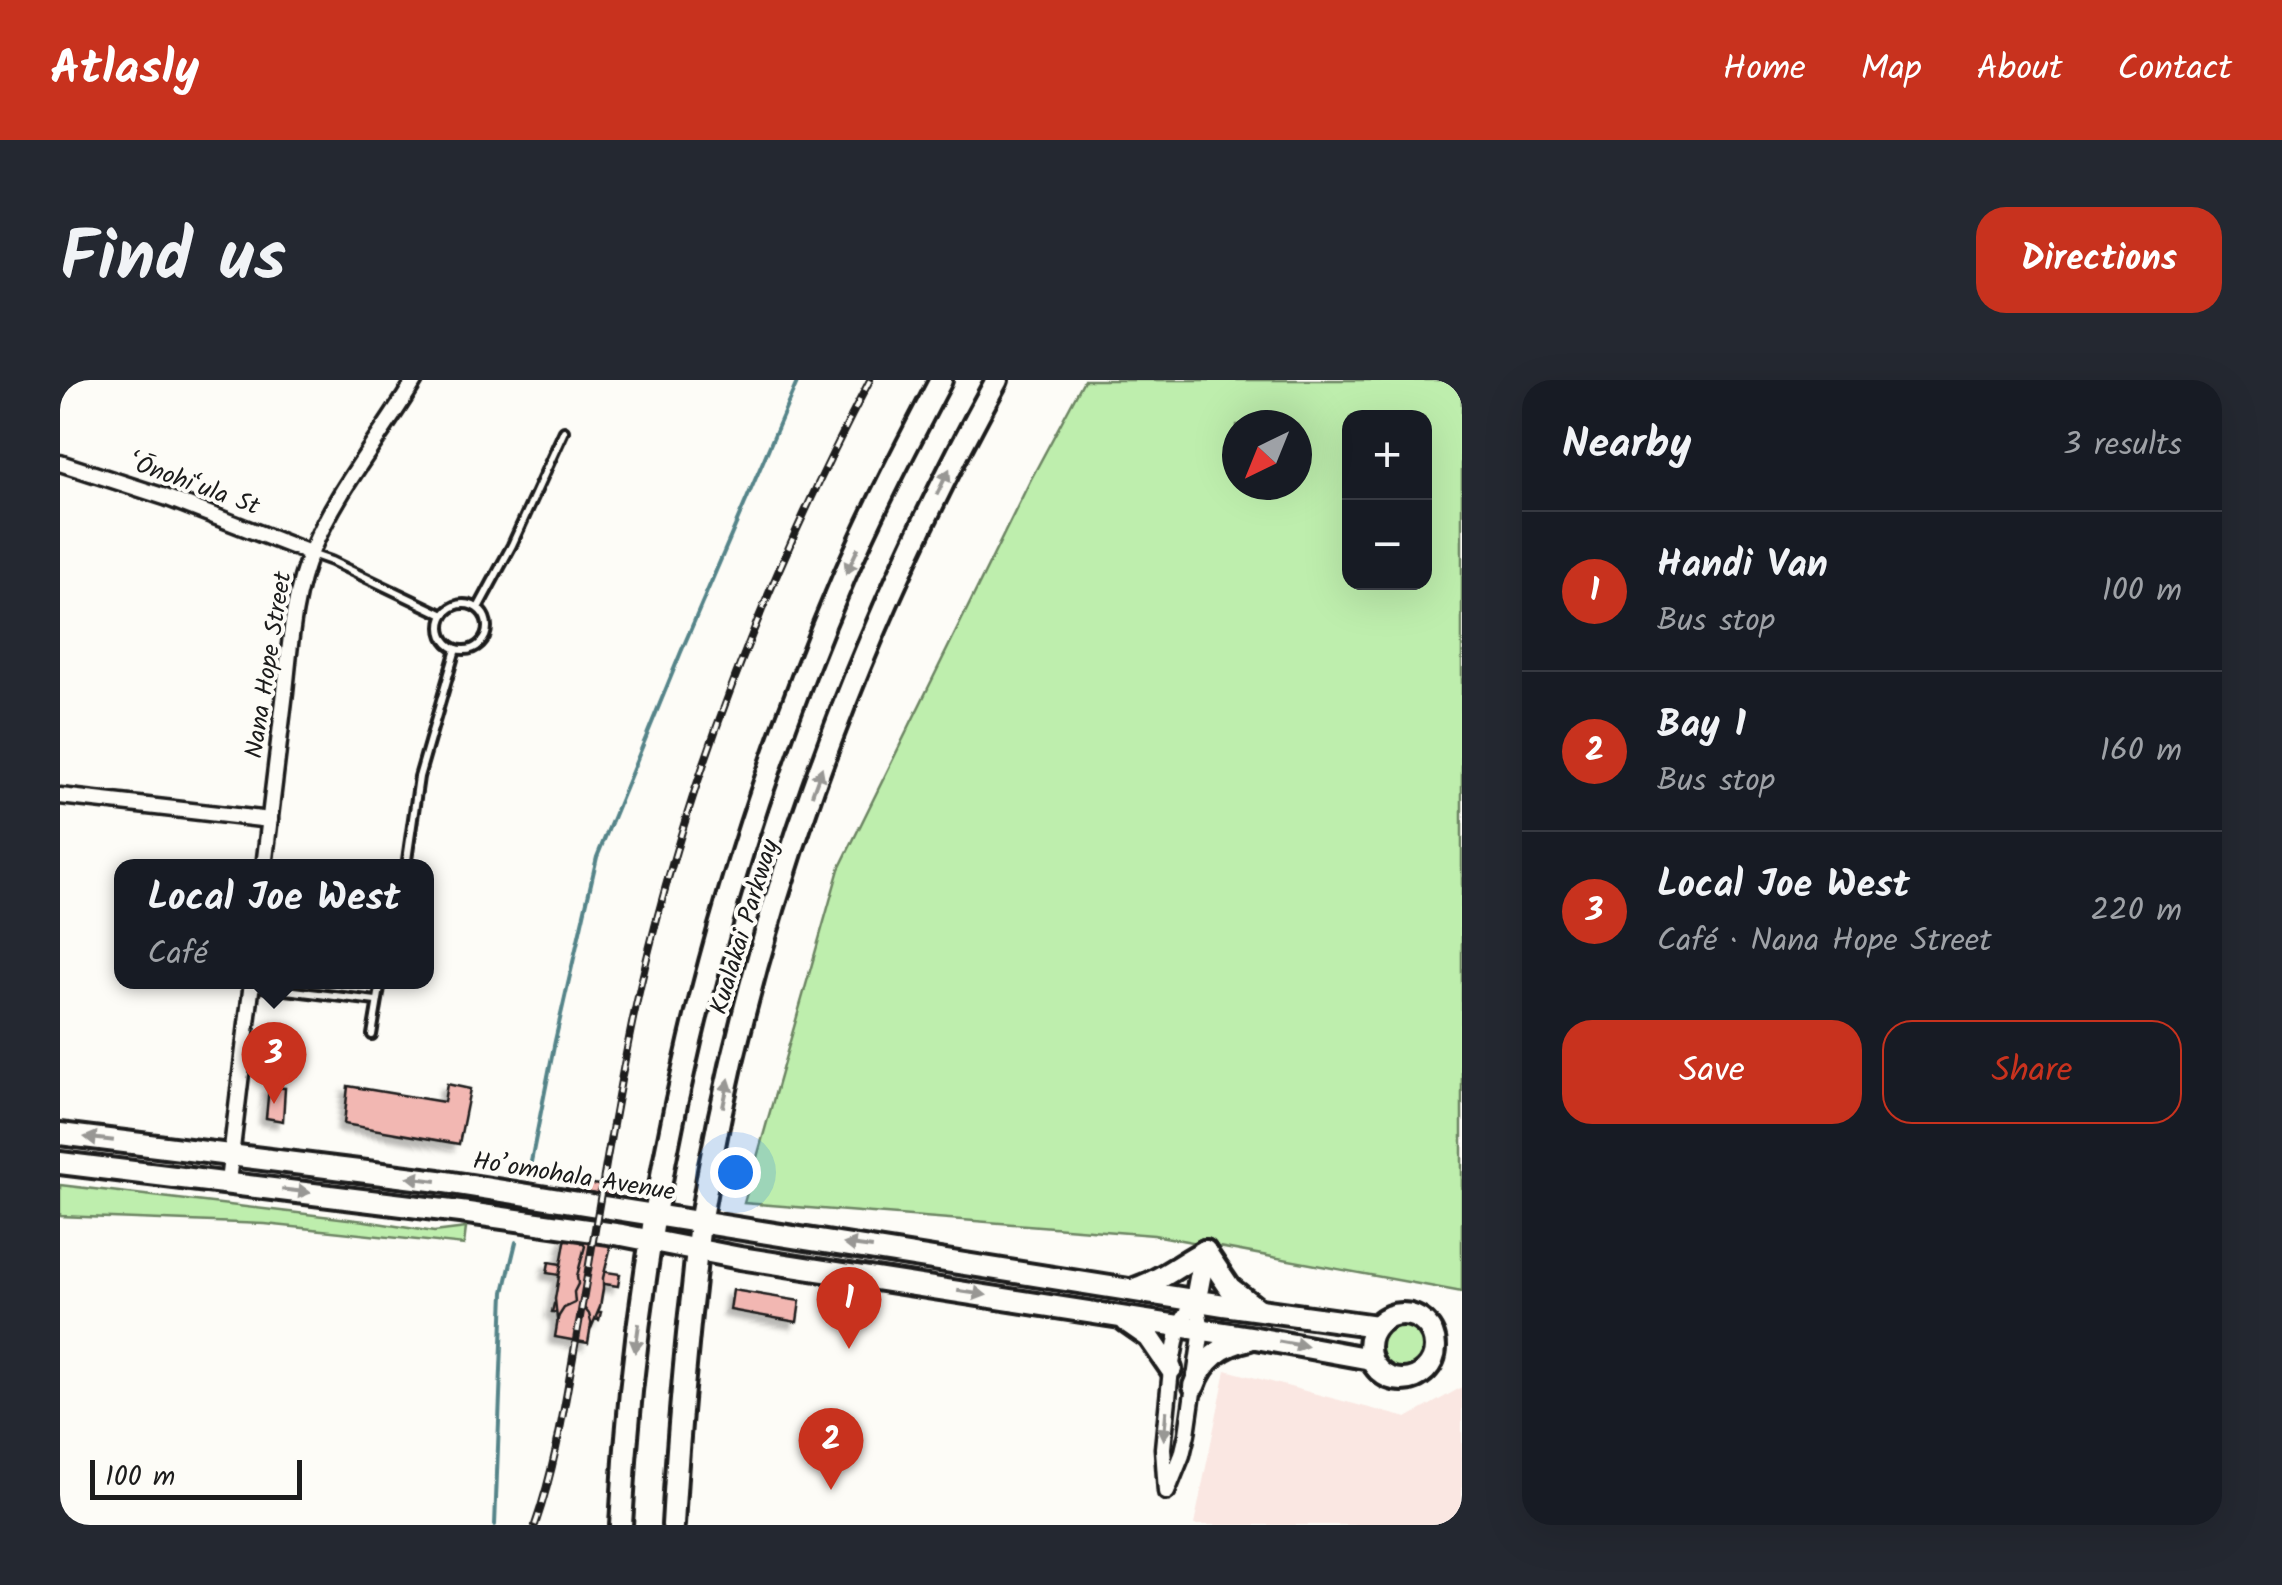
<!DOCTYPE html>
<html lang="en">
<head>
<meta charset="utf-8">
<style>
  :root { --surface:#171b24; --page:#242831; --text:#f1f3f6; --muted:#9ea1a6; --line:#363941; --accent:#c8321e }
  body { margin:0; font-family:Kalam,sans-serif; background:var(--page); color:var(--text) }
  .controls { position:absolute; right:30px; top:30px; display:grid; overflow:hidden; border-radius:20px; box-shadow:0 10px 40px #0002 }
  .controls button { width:90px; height:90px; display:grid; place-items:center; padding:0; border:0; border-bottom:2px solid var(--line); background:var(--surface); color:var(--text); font:50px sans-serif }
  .compass { position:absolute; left:1162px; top:30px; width:90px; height:90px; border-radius:50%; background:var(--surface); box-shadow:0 10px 40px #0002; rotate:223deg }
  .scale { position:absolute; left:30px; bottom:25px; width:212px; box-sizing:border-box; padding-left:10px; border:5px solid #1c1c1c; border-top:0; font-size:28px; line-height:35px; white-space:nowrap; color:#1c1c1c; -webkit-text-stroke:8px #fdfcf7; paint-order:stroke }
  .you { position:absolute; left:675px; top:792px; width:35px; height:35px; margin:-25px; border:8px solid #fff; border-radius:50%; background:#1a73e8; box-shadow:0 0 0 15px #1a73e833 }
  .badge { display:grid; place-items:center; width:65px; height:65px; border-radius:50%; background:var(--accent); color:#fff; font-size:32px; font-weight:700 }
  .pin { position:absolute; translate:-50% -82px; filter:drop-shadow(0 2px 5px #0008) }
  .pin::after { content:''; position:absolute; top:52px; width:35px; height:30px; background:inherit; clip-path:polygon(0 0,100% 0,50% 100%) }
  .popup { position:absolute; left:54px; top:479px; width:320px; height:130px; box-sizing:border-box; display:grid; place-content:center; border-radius:20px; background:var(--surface); filter:drop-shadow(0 2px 8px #0005); font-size:32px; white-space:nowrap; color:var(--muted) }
  .popup b { font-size:38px; color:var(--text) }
  .popup::after { content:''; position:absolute; left:50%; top:100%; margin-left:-20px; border:20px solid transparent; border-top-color:var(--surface) }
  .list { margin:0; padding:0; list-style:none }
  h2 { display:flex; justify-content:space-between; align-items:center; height:130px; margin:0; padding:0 40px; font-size:42px }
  h2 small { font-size:32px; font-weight:400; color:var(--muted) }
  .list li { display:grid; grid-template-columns:65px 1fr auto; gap:30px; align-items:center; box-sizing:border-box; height:160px; padding:0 40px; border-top:2px solid var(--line) }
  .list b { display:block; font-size:38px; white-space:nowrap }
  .list p { margin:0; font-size:32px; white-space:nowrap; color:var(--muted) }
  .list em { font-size:32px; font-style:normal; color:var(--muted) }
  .actions { display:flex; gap:20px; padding:30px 40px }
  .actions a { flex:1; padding:22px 0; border:2px solid var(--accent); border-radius:30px; text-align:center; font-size:35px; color:var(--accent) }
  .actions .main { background:var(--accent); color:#fff }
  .map { position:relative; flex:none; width:1402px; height:1145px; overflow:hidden; border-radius:30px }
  header { display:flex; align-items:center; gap:60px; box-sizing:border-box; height:140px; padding:0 50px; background:var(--accent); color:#fff }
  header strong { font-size:48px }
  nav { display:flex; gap:55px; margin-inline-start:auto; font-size:35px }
  .intro { display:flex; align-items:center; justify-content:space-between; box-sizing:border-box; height:240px; padding:0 60px }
  h1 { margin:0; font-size:70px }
  .button { padding:25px 45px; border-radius:30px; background:var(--accent); color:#fff; font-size:35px; font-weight:700 }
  main { display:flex; gap:60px; padding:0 60px }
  aside { flex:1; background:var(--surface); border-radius:30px; box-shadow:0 10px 40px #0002 }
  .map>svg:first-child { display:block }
</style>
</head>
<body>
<header>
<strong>Atlasly</strong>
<nav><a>Home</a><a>Map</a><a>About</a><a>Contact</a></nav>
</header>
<div class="intro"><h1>Find us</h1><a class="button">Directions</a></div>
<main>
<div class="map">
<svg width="1402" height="1145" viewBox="0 0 1402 1145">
  <defs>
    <filter id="shadow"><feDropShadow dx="-6" dy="6" stdDeviation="2.5" flood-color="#0004"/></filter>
  </defs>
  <rect width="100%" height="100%" fill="#fdfcf7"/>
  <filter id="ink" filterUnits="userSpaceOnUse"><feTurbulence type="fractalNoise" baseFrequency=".01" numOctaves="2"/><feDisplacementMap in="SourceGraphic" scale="20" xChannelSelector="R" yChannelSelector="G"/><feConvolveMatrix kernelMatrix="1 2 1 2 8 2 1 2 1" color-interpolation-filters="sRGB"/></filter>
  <g filter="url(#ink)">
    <polygon fill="#fae7e2" points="1166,990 1347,1038 1402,1007 1402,1145 1134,1145"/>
    <g fill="#beeead" stroke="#6d8564" stroke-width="2.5" fill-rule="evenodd">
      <path d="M 1024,0 L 1402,0 L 1402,912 L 1094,855 L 684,823 L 779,489 L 971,99 ZM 1290,38 L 1364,38 L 1364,202 L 1290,202 ZM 1177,45 L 1237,45 L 1237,105 L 1177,105 Z"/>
      <polygon points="0,805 305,841 374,852 406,848 404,865 205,844 0,836"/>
      <circle cx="1342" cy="967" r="28"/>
    </g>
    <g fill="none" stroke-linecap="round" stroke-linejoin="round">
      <g stroke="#548489" stroke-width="4">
        <polyline points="468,797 495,661 537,477 621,272 738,0"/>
        <polyline points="435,1145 444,912 456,862"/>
      </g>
    </g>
    <g fill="#f2b7b2" stroke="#1c1c1c" stroke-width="2.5" filter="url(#shadow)">
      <polygon points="387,704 410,709 399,764 284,744 288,706 384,722"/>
      <polygon points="209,707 225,708 223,741 206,738"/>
      <polygon points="522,802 555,808 540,891 560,894 558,906 538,903 533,931 541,932 539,940 532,939 528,963 495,957 499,933 492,932 494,924 501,925 506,896 487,893 489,882 507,885"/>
      <polygon points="511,851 525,866 517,896 518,904 514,912 515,923 504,928 497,939 495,919 505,862"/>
      <polygon points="548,858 550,870 543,898 543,909 540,927 532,946 529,934 520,923 527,896 527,885 531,877 530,867"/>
      <polygon points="673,910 740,921 737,942 670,930"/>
    </g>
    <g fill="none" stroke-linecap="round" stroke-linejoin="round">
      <g stroke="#1c1c1c" stroke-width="14">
        <g id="lane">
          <polyline points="254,175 271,181 384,235"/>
          <circle cx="404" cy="247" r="23"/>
          <polyline points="418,228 452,165 504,51"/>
          <polyline points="346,487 359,397 396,269"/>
          <polyline points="193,606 316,621"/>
          <polyline points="312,655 321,602"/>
        </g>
      </g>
      <g stroke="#1c1c1c" stroke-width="21">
        <g id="street">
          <polyline points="0,83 105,117 250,173"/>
          <polyline points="0,416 210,440"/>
          <path d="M 204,487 C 211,428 218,370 225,312 C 230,264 233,214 252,170 C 278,108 321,57 355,0"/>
          <polyline points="168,802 192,602"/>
          <polyline points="1106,1112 1103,1068 1111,989 1119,946 1136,919"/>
          <polyline points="1107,1112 1122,1075 1127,1054 1142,949 1136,919"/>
        </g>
      </g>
      <g stroke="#1c1c1c" stroke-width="28">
        <g id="secondary">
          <polyline points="0,754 379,801 1164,925 1316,946"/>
          <polyline points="0,783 408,833 562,855 680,878 1196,958 1311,979"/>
          <polyline points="1145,871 1170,908 1196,928"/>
          <path d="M 1077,908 C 1102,900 1121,883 1145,871"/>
          <polyline points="1136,919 1145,871"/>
          <circle cx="1342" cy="967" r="33"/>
          <polyline points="1066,941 1089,957 1111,989"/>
          <path d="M 1134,1006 C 1143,979 1162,965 1190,959"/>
          <path d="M 561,1145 C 577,819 655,497 784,197 C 813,130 847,65 881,0"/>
          <path d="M 613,1145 C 617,1074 623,1004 630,934 C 634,904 636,874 640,844 C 686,554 795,257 937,0"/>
        </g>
      </g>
      <use href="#lane" stroke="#fdfcf7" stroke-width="6"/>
      <use href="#street" stroke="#fdfcf7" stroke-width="14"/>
      <use href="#secondary" stroke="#fdfcf7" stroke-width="20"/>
      <g stroke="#1c1c1c" stroke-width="8">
        <path id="rail" d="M 475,1145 C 496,1085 505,1022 516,960 C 535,853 551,745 573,639 C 621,415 704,202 810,0"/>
      </g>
      <use href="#rail" stroke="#fdfcf7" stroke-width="4" stroke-dasharray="11" stroke-linecap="butt"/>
    </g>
    <defs><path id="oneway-solid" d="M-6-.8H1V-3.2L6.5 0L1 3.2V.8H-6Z" transform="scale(2.5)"/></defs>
    <g fill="#989794">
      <use href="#oneway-solid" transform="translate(883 102) rotate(-64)"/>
      <use href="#oneway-solid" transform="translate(792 181) rotate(115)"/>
      <use href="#oneway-solid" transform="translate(757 401) rotate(-70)"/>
      <use href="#oneway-solid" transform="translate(666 713) rotate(-78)"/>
      <use href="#oneway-solid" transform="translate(39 759) rotate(-173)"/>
      <use href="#oneway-solid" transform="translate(362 799) rotate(-172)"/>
      <use href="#oneway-solid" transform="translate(236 811) rotate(7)"/>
      <use href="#oneway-solid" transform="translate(798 866) rotate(-172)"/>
      <use href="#oneway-solid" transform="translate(912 913) rotate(9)"/>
      <use href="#oneway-solid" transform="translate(577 958) rotate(98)"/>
      <use href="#oneway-solid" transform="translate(1233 964) rotate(10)"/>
      <use href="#oneway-solid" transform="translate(1105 1045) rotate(95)"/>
    </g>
  </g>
  <g text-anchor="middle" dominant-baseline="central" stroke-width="8" stroke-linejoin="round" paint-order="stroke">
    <g font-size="25" fill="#1c1c1c" stroke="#fdfcf7">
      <text transform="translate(134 105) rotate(20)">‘Ōnohi‘ula St</text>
      <text transform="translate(209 285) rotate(-81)">Nana Hope Street</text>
      <text transform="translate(685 547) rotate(-73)">Kualakai Parkway</text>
      <text transform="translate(514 797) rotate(9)">Ho’omohala Avenue</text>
    </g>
  </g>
</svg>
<div class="controls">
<button>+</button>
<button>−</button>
</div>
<svg class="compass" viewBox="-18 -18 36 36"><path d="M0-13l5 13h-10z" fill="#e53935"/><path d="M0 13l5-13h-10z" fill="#9ea1a6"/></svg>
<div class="scale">100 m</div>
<div class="you"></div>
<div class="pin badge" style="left:789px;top:969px">1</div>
<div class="pin badge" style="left:771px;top:1110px">2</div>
<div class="pin badge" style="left:214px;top:724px">3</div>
<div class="popup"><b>Local Joe West</b>Café</div>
</div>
<aside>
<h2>Nearby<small>3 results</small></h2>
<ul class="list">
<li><span class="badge">1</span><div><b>Handi Van</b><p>Bus stop</p></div><em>100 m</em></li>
<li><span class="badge">2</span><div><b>Bay 1</b><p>Bus stop</p></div><em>160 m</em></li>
<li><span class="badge">3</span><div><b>Local Joe West</b><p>Café · Nana Hope Street</p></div><em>220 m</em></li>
</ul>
<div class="actions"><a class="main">Save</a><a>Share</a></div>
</aside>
</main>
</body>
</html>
